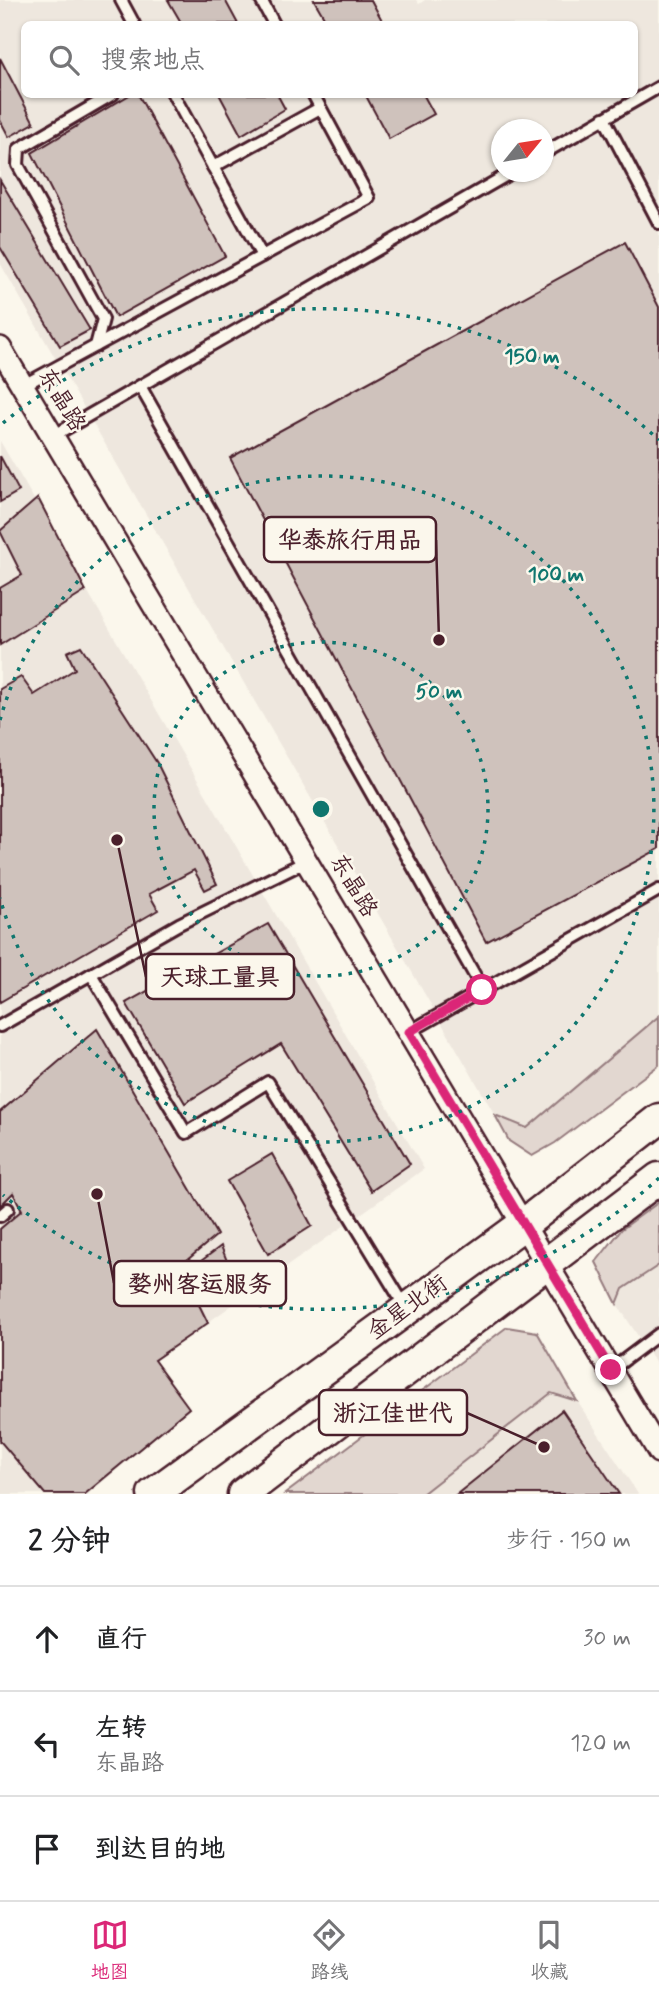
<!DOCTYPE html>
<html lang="zh">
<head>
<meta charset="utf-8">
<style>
  :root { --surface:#fff; --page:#f6f6f6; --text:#202124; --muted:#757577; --line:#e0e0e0; --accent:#db2777 }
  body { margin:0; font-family:Mynerve,"LXGW WenKai TC",sans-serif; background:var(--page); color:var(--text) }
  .compass { position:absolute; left:491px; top:119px; width:63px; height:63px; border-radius:50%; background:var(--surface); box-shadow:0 2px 5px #0004; rotate:60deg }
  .stop { position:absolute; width:21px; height:21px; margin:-16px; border:5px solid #db2777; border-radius:50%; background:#fff }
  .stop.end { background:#db2777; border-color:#fff; box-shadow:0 2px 7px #0008 }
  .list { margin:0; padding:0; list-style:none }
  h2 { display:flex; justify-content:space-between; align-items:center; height:91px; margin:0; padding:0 28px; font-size:30px }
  h2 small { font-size:23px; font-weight:400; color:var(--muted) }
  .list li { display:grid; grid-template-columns:46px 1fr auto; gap:21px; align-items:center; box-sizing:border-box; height:105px; padding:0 28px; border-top:2px solid var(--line) }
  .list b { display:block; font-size:26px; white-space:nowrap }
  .list p { margin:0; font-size:23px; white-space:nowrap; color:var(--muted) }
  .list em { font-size:23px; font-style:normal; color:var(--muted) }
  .icon { flex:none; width:38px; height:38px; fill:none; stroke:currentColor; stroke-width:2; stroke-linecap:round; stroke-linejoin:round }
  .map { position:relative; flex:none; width:659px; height:1494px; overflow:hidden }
  .search { position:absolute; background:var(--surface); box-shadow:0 2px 5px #0004; left:21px; right:21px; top:21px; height:77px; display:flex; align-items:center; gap:18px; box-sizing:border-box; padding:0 24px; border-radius:10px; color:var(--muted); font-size:26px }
  .sheet { height:406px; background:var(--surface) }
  nav { display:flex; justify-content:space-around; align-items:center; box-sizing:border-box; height:98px; border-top:2px solid var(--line); background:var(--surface); font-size:19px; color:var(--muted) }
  nav a { display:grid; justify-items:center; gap:4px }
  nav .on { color:var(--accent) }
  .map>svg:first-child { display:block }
</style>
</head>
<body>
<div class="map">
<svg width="659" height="1494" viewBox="0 0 659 1494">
  <rect width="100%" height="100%" fill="#fbf7ec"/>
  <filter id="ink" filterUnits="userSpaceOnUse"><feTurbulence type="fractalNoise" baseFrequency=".0143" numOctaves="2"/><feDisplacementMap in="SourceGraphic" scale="14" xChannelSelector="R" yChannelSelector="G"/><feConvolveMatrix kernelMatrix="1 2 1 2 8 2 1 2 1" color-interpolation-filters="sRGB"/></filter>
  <g filter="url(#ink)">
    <g fill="#eee7de" fill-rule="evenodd">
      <path d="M 0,0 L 416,0 L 419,4 L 425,0 L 659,0 L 659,1016 L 527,1128 L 495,1115 L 0,263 ZM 24,24 L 634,24 L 634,94 L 24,94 ZM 502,130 L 544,130 L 544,172 L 502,172 Z"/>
      <polygon points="0,441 424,1169 155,1360 189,1408 88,1494 0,1494"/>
      <polygon points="659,1265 659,1368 617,1304 623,1289"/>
      <polygon points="551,1393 577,1401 638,1494 422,1494"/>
    </g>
    <g fill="#e2d7d0" stroke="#967b7e" stroke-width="2">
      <polygon points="659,1016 659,1065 555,1143 532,1156 509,1141 495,1115 527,1128"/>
      <polygon points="659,1202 659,1265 623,1289 617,1304 596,1262 622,1229"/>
      <polygon points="507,1327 537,1332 577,1401 551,1393 422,1494 285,1494"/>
    </g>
    <g fill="#cfc2bc" stroke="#4a1f2b" stroke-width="2">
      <polygon points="168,0 225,0 238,24 182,24"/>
      <polygon points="314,0 371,0 384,24 328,24"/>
      <polygon points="0,58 34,123 9,137 0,120"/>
      <polygon points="131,94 138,94 225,256 116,317 32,153"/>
      <polygon points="219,94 277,94 285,109 241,135"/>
      <polygon points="365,94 423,94 434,114 389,139"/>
      <polygon points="0,180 90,330 60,346 0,247"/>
      <polygon points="625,242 659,307 659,849 486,942 230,458"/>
      <polygon points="0,456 19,491 0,502"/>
      <polygon points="38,498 86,591 0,645 0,588 22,575 0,531"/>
      <polygon points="81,646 157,763 217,884 205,890 194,870 149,894 158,910 0,1002 0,689 21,677 34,695 75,669 67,652"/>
      <polygon points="268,924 410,1164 371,1191 281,1044 185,1103 126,1003"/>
      <polygon points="97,1029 217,1235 180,1266 208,1323 154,1360 189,1408 85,1494 45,1494 0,1441 0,1229 22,1210 13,1193 0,1206 0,1112"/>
      <polygon points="272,1154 312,1226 268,1254 227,1181"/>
      <polygon points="221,1246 237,1286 218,1298 201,1261"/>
      <polygon points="562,1410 619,1494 457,1494"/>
    </g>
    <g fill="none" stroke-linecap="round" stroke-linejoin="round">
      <g stroke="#4a1f2b" stroke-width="16">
        <g id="lane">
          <polyline points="121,0 134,24"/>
          <polyline points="261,0 274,24"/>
          <polyline points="173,94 262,256"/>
          <polyline points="604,118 659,223"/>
          <polyline points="544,153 659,87"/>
          <polyline points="213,167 320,108"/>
          <polyline points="96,346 103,319 18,165 19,149 113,94"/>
          <polyline points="22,386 369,198 313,94"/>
          <polyline points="140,386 483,990"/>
          <polyline points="53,436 512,172"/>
          <polyline points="91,974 186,1133 268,1082 406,1308"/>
          <polyline points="0,1026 179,924 307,861"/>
          <polyline points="409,1032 659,890"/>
          <polyline points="0,1216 8,1209"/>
          <polyline points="611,1370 659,1334"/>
        </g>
      </g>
      <g stroke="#4a1f2b" stroke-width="26">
        <polyline id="street" points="0,348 659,1452"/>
      </g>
      <g stroke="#4a1f2b" stroke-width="35">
        <g id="secondary">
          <polyline points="153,1494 524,1224 659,1119"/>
          <polyline points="243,1494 659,1178"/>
        </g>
      </g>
      <use href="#lane" stroke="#fbf7ec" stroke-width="10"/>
      <use href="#street" stroke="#fbf7ec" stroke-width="21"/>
      <use href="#secondary" stroke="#fbf7ec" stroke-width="30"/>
    </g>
  </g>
  <g fill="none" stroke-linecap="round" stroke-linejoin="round" filter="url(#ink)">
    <polyline stroke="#db2777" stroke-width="9" points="482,990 409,1032 611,1370"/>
  </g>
  <g fill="none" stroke="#0f766e" stroke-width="3.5" stroke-dasharray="3.5 7">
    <circle cx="321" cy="809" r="167"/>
    <path d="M0 720A333 333 0 1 1 0 898"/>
    <path d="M659 1178A500 500 0 0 1 3 1195M3 423A500 500 0 0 1 659 440"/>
  </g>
  <g text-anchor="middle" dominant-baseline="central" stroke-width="5" stroke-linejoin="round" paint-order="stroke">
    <g font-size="23" fill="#4a1f2b" stroke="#fbf7ec">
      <text transform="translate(61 400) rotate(59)">东晶路</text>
      <text transform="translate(353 886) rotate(59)">东晶路</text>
      <text transform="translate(408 1308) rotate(-36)">金星北街</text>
    </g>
  </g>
  <circle cx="321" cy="809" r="10" fill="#0f766e" stroke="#fbf7ec" stroke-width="3.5"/>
  <g font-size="21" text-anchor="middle" font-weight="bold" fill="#0f766e" stroke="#fbf7ec" stroke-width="5" stroke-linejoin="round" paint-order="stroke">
    <text x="532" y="363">150 m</text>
    <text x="556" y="581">100 m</text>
    <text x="439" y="698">50 m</text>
  </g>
  <path fill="none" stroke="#4a1f2b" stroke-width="2.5" d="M439 640L436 540M117 840L146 977M97 1194L114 1283M544 1447L467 1413"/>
  <g fill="#4a1f2b" stroke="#fbf7ec" stroke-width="2.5">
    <circle cx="439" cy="640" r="7"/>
    <circle cx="117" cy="840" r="7"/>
    <circle cx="97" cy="1194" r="7"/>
    <circle cx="544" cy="1447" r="7"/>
  </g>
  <g fill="#fbf7ec" stroke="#4a1f2b" stroke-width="2.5">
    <rect x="264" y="517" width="172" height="45" rx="7"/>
    <rect x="146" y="954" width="148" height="45" rx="7"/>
    <rect x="114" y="1261" width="172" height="45" rx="7"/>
    <rect x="319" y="1390" width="148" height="45" rx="7"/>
  </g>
  <g font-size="24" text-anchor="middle" font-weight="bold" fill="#4a1f2b">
    <text x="350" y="548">华泰旅行用品</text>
    <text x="220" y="985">天球工量具</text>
    <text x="200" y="1292">婺州客运服务</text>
    <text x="393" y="1421">浙江佳世代</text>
  </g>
</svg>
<svg class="compass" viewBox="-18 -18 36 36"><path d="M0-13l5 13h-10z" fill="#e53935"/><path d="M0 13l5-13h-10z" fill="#757577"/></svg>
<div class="stop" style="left:482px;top:990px"></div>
<div class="stop end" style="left:611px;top:1370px"></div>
<div class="search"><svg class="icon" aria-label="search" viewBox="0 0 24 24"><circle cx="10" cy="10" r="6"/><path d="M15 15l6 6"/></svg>搜索地点</div>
</div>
<section class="sheet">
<h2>2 分钟<small>步行 · 150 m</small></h2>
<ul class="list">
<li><svg class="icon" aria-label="ahead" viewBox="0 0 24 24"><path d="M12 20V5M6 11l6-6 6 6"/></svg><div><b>直行</b></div><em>30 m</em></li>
<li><svg class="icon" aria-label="left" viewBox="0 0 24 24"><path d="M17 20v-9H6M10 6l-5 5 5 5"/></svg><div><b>左转</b><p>东晶路</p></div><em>120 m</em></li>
<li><svg class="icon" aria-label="arrive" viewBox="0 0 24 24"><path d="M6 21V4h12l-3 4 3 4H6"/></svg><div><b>到达目的地</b></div></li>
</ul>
</section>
<nav>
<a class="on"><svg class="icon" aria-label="map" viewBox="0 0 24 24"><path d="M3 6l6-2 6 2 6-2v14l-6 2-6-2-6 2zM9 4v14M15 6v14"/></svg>地图</a>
<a><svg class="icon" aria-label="directions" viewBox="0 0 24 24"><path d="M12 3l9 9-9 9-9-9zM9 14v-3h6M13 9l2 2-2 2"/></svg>路线</a>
<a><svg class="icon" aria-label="saved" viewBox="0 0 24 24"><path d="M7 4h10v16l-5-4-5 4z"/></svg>收藏</a>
</nav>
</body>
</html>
